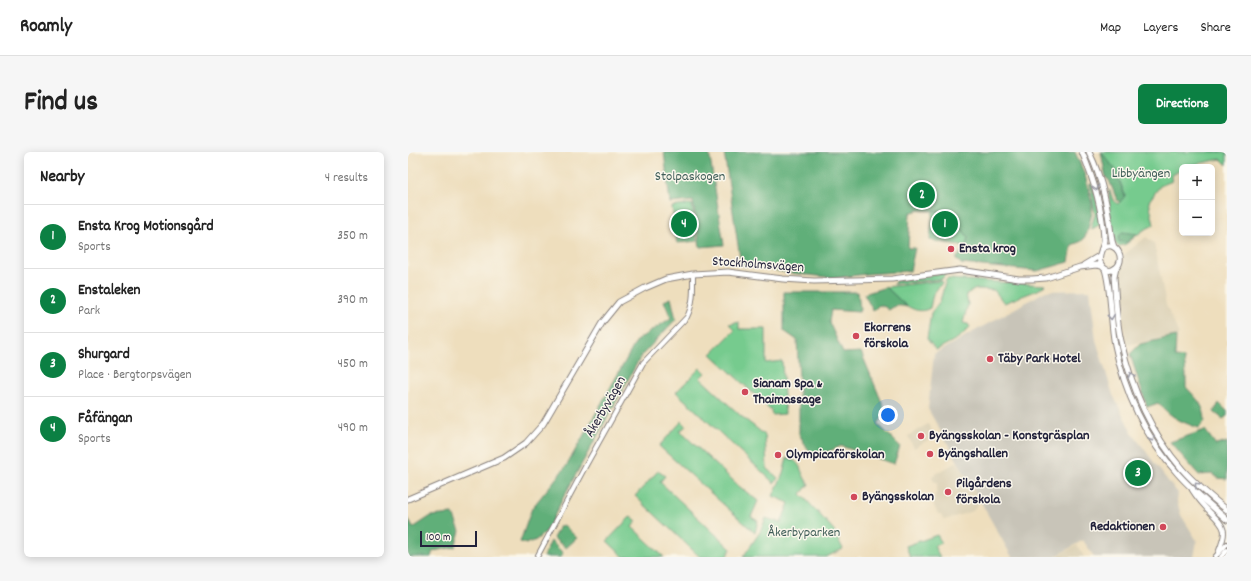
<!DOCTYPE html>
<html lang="en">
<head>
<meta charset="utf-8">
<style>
  :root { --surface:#fff; --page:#f6f6f6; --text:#222; --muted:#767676; --line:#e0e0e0; --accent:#0b8043 }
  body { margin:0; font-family:Dekko,sans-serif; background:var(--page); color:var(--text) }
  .controls { position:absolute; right:12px; top:12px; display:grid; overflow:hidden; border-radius:6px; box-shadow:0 2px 10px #0003 }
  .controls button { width:36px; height:36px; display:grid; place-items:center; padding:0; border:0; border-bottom:1px solid var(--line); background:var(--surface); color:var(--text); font:20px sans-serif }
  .scale { position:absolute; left:12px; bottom:10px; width:57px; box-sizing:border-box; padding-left:4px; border:2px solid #22223b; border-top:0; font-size:11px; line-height:14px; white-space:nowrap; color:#22223b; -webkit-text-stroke:3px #fbf7ec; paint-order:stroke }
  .you { position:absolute; left:480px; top:263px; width:14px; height:14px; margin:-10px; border:3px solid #fff; border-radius:50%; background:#1a73e8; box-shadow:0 0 0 6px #1a73e833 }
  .badge { display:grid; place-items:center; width:26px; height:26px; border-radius:50%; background:var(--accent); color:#fff; font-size:13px; font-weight:700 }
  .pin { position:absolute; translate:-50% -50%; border:2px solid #fff; box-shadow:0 1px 4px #0006 }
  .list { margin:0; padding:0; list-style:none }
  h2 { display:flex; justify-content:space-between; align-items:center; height:52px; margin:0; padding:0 16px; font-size:17px }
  h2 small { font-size:13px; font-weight:400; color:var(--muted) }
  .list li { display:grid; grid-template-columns:26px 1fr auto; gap:12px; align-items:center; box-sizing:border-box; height:64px; padding:0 16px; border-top:1px solid var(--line) }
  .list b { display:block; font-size:15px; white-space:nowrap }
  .list p { margin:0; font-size:13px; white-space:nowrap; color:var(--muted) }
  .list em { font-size:13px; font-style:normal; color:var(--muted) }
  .map { position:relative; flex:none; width:819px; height:405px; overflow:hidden; border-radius:6px }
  header { display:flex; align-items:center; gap:24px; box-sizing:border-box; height:56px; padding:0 20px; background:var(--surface); border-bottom:1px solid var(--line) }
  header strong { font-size:19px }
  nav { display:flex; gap:22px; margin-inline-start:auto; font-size:14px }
  .intro { display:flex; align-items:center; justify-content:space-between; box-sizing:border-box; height:96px; padding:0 24px }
  h1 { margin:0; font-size:28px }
  .button { padding:10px 18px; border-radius:6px; background:var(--accent); color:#fff; font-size:14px; font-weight:700 }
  main { display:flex; gap:24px; padding:0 24px }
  aside { flex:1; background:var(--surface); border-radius:6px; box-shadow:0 2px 10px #0003 }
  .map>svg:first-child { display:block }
</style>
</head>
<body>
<header>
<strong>Roamly</strong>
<nav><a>Map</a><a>Layers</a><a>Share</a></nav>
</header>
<div class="intro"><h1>Find us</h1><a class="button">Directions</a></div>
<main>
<aside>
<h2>Nearby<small>4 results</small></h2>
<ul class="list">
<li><span class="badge">1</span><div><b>Ensta Krog Motionsgård</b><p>Sports</p></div><em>350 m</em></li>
<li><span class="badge">2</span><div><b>Enstaleken</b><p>Park</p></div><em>390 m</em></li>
<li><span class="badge">3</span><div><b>Shurgard</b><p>Place · Bergtorpsvägen</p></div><em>450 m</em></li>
<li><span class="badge">4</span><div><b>Fåfängan</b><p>Sports</p></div><em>490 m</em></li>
</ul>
</aside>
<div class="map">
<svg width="819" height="405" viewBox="0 0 819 405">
  <rect width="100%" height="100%" fill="#fbf7ec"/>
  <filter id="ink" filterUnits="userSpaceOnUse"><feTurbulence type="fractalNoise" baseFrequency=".025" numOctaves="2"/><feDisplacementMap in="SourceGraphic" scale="8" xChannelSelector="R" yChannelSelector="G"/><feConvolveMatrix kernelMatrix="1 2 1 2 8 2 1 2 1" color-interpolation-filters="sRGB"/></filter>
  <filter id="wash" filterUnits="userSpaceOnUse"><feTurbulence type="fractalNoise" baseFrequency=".012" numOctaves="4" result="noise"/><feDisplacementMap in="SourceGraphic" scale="16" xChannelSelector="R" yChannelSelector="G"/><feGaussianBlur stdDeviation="0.9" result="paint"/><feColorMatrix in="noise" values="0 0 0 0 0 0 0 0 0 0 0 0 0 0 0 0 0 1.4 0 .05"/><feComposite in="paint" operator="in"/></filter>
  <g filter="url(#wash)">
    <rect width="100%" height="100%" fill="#eedebd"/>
    <g fill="#dacfb2">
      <polygon points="738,85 746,91 758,153 771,183 719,193 710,126 716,103"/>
      <polygon points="520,272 527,284 506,296 500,284"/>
      <polygon points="549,310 573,347 565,359 536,368 533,362 530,362 526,354 525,350 529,338 529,332 524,327 525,326 524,324"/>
      <polygon points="669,393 676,405 647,405"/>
    </g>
    <polygon fill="#c8c4b8" points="682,138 688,188 705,243 724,281 760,329 770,341 769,350 773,363 789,389 786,405 686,405 675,388 647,405 604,405 520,257 526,202 638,139"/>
    <g fill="#76cb8e" stroke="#4c7664">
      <path d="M 693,0 L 819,0 L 819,13 L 813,7 L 774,15 L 774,17 L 763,24 L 764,29 L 752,34 L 741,49 L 746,73 L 734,79 L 718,92 L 712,94 L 708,92 C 703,77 701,54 701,38 L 702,39 L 705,48 L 710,52 L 717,43 L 707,17 Z"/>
      <polygon points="682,32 684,32 692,64 693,72 684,77 684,72 687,62"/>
      <polygon points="284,52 289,89 269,91 264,55"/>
      <polygon points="525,59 541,60 560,85 558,94 522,88"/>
      <polygon points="538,121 534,127 486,132 487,129"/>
      <polygon points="540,127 637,133 630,138 596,151 586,138 568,137 558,142 560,152 555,171 560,172 562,175 552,185 528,198 519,187 523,161 532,149 538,128"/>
      <path d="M 530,129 L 534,129 L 534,131 L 525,142 L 522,156 C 505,166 489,145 478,135 Z"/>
      <polygon points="331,170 331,177 358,177 358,211 374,209 377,262 364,263 363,258 303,202 327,178 321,172"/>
      <polygon points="292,216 297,221 292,226 333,264 357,283 359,316 370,326 366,331 268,240"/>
      <polygon points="274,269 278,274 272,279 332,335 350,349 343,365 350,369 347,381 251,294"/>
      <path d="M 379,306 C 396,310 390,320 401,332 L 393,342 L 425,377 L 435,397 L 418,405 L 335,405 L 352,380 L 358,366 L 373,371 L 381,351 L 365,344 L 375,322 Z"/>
      <polygon points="250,319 257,324 252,330 323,397 318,405 292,405 227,344"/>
      <polygon points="223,364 229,369 224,375 256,405 216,405 199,389"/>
      <polygon points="529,383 534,391 526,394 532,405 502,405 498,394"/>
    </g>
    <g fill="#60af79" stroke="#41685a">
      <polygon points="256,0 301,0 316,93 292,95 285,49 262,51"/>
      <polygon points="316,0 667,0 677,23 684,52 684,61 679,81 674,89 664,93 661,110 629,119 553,112 548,107 558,94 560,85 541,60 511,58 502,61 500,96 507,96 502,119 458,122 428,126 382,121 333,113"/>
      <polygon points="693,0 707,17 717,44 712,50 709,48 701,28 698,26"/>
      <polygon points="714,80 729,82 719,90 711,90 710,86"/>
      <path d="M 478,135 L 499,155 C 491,153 487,153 481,158 L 477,155 L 471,153 L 465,159 L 456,142 Z"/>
      <polygon points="376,140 450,140 452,157 451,160 423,158 421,170 435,201 453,200 478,260 470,272 492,294 486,312 433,294 405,306 391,282 391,228 389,188 376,179"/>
      <polygon points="263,146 268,167 233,204 155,346 139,379 128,388 118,392 112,390 124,356 159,313 229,188 263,166 256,149"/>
      <path d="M 768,184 L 767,205 L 776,206 L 778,223 L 778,235 C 787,245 797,253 797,269 L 791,276 C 771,269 764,266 750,251 L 739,255 L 722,202 L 732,192 Z"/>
      <polygon points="811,251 819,259 819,264 815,267 806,260"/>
      <polygon points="797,278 808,293 819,290 819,327 810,326 805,322 791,323 762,290"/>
      <polygon points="45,362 52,379 47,395 25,399 23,405 0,405 0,366 5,376 23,364"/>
      <polygon points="156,373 169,386 158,396 145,386 152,374"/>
      <polygon points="143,389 155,401 153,405 135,405"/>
    </g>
  </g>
  <g filter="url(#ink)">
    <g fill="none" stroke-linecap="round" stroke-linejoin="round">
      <g stroke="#88807c" stroke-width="6">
        <g id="minor">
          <path d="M 784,338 C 789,346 795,353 802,360 C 819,376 819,379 810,401"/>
          <path d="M 129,405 L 177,315 L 235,211 L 279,165 C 286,151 285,137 285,122"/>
          <polyline points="807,405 819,392"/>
          <polyline points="813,405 819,398"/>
        </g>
      </g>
      <g stroke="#88807c" stroke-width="7">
        <g id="major">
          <path d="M 674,0 C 686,28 694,56 696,86 C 697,94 689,102 692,110 C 694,116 700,121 706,117 C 720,110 708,85 694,97"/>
          <path d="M 681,0 C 695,28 700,58 704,89 L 706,95"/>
          <polyline points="676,113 691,104"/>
          <path d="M 708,116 L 706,125 C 708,146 708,168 713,189 C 723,235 743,281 774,317 C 787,332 803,345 819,358"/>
          <path d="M 697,117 C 704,141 702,168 707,193 C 716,239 738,287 770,322 C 785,339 803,353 819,368"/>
          <polyline points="0,347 96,306 118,291 135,272 194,171 211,150 237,136 258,127 285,122 320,120 375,127 406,129 484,127 552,118 611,127 624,127 638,126 672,115 688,113 694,114"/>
        </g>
      </g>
      <use href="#minor" stroke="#fff" stroke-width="4"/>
      <use href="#major" stroke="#fff" stroke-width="5"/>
    </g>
    <defs><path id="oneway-chevron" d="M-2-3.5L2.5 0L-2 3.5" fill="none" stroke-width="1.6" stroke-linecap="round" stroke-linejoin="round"/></defs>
    <g stroke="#9c9ca7">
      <use href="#oneway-chevron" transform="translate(688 36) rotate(73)"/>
      <use href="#oneway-chevron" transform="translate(703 165) rotate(84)"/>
      <use href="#oneway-chevron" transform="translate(723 223) rotate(-106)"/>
      <use href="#oneway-chevron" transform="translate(744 287) rotate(58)"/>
      <use href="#oneway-chevron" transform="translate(789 333) rotate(-135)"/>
    </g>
  </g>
  <g fill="#d1495b" stroke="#fbf7ec" stroke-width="1.5">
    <circle cx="543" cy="97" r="4"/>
    <circle cx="448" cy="184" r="4"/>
    <circle cx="582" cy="207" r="4"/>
    <circle cx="337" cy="240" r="4"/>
    <circle cx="513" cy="284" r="4"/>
    <circle cx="522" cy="302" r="4"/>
    <circle cx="370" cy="303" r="4"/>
    <circle cx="540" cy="340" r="4"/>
    <circle cx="446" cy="345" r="4"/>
    <circle cx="755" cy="375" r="4"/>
  </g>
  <g text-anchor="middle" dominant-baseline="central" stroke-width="3" stroke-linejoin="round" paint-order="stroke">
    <g font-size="14" fill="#3f5d58" stroke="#fbf7ec">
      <text x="733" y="22">Libbyängen</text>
      <text x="282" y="25">Stolpaskogen</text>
      <text x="396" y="381">Åkerbyparken</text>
    </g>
    <g font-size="14" font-weight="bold" fill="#22223b" stroke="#fbf7ec" text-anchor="start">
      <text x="551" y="97">Ensta krog</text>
      <text x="456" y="176">Ekorrens<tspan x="456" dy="16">förskola</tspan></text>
      <text x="590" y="207">Täby Park Hotel</text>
      <text x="345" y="232">Sianam Spa &amp;<tspan x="345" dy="16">Thaimassage</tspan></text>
      <text x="521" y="284">Byängsskolan - Konstgräsplan</text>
      <text x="530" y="302">Byängshallen</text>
      <text x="378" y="303">Olympicaförskolan</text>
      <text x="548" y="332">Pilgårdens<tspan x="548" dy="16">förskola</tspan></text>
      <text x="454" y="345">Byängsskolan</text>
      <text x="747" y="375" text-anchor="end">Redaktionen</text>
    </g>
    <g font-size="14" fill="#22223b" stroke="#fbf7ec">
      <text transform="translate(350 113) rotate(4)">Stockholmsvägen</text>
      <text transform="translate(198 255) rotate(-60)">Åkerbyvägen</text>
    </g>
  </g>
</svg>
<div class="controls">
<button>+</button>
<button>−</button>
</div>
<div class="scale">100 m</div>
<div class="you"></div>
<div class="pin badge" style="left:537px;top:72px">1</div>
<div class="pin badge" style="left:514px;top:43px">2</div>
<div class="pin badge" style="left:730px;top:321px">3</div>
<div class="pin badge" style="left:276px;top:72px">4</div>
</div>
</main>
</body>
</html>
